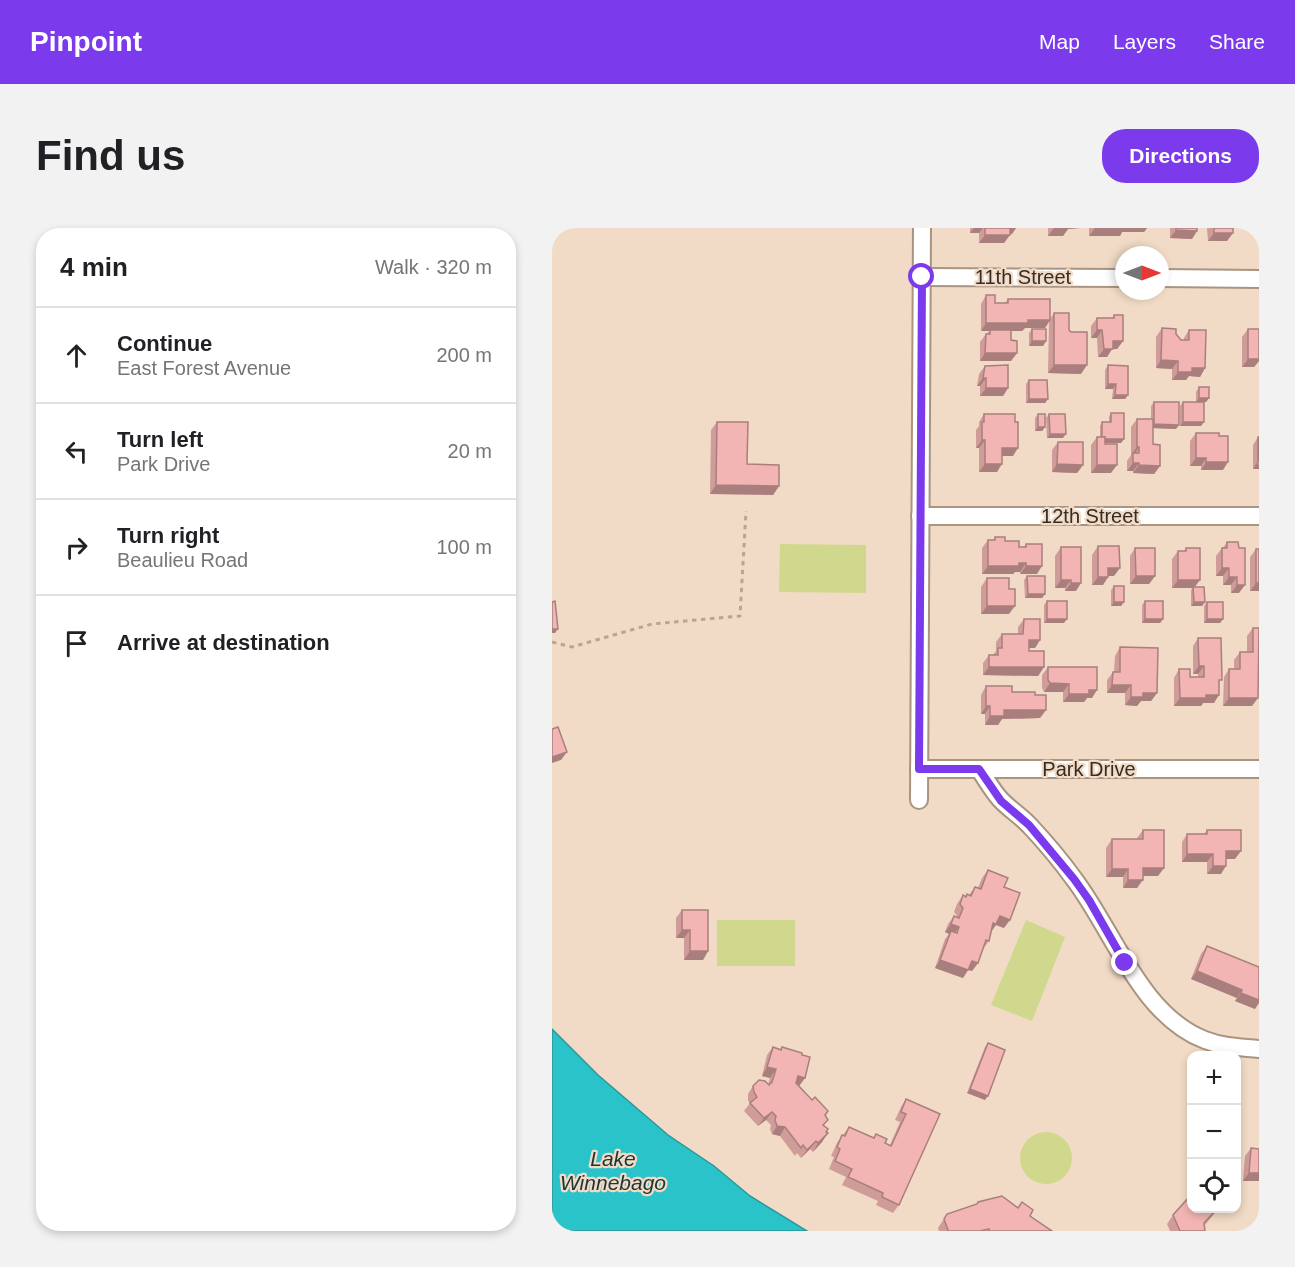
<!DOCTYPE html>
<html lang="en">
<head>
<meta charset="utf-8">
<style>
  :root { --surface:#fff; --page:#f2f2f2; --text:#202124; --muted:#757577; --line:#e0e0e0; --accent:#7c3aed }
  body { margin:0; font-family:Helvetica,sans-serif; background:var(--page); color:var(--text) }
  .controls { position:absolute; right:18px; bottom:18px; display:grid; overflow:hidden; border-radius:12px; box-shadow:0 3px 9px #0003 }
  .controls button { width:54px; height:54px; display:grid; place-items:center; padding:0; border:0; border-bottom:2px solid var(--line); background:var(--surface); color:var(--text); font:30px sans-serif }
  .compass { position:absolute; left:563px; top:18px; width:54px; height:54px; border-radius:50%; background:var(--surface); box-shadow:0 3px 9px #0003; rotate:90deg }
  .stop { position:absolute; width:18px; height:18px; margin:-14px; border:4px solid #7c3aed; border-radius:50%; background:#fff }
  .stop.end { background:#7c3aed; border-color:#fff; box-shadow:0 2px 6px #0008 }
  .list { margin:0; padding:0; list-style:none }
  h2 { display:flex; justify-content:space-between; align-items:center; height:78px; margin:0; padding:0 24px; font-size:26px }
  h2 small { font-size:20px; font-weight:400; color:var(--muted) }
  .list li { display:grid; grid-template-columns:39px 1fr auto; gap:18px; align-items:center; box-sizing:border-box; height:96px; padding:0 24px; border-top:2px solid var(--line) }
  .list b { display:block; font-size:22px; white-space:nowrap }
  .list p { margin:0; font-size:20px; white-space:nowrap; color:var(--muted) }
  .list em { font-size:20px; font-style:normal; color:var(--muted) }
  .icon { flex:none; width:33px; height:33px; fill:none; stroke:currentColor; stroke-width:2; stroke-linecap:round; stroke-linejoin:round }
  .map { position:relative; flex:none; width:707px; height:1003px; overflow:hidden; border-radius:24px }
  header { display:flex; align-items:center; gap:36px; box-sizing:border-box; height:84px; padding:0 30px; background:var(--accent); color:#fff }
  header strong { font-size:28px }
  nav { display:flex; gap:33px; margin-inline-start:auto; font-size:21px }
  .intro { display:flex; align-items:center; justify-content:space-between; box-sizing:border-box; height:144px; padding:0 36px }
  h1 { margin:0; font-size:42px }
  .button { padding:15px 27px; border-radius:24px; background:var(--accent); color:#fff; font-size:21px; font-weight:700 }
  main { display:flex; gap:36px; padding:0 36px }
  aside { flex:1; background:var(--surface); border-radius:24px; box-shadow:0 3px 9px #0003 }
  .map>svg:first-child { display:block }
</style>
</head>
<body>
<header>
<strong>Pinpoint</strong>
<nav><a>Map</a><a>Layers</a><a>Share</a></nav>
</header>
<div class="intro"><h1>Find us</h1><a class="button">Directions</a></div>
<main>
<aside>
<h2>4 min<small>Walk · 320 m</small></h2>
<ul class="list">
<li><svg class="icon" aria-label="ahead" viewBox="0 0 24 24"><path d="M12 20V5M6 11l6-6 6 6"/></svg><div><b>Continue</b><p>East Forest Avenue</p></div><em>200 m</em></li>
<li><svg class="icon" aria-label="left" viewBox="0 0 24 24"><path d="M17 20v-9H6M10 6l-5 5 5 5"/></svg><div><b>Turn left</b><p>Park Drive</p></div><em>20 m</em></li>
<li><svg class="icon" aria-label="right" viewBox="0 0 24 24"><path d="M7 20v-9h11M14 6l5 5-5 5"/></svg><div><b>Turn right</b><p>Beaulieu Road</p></div><em>100 m</em></li>
<li><svg class="icon" aria-label="arrive" viewBox="0 0 24 24"><path d="M6 21V4h12l-3 4 3 4H6"/></svg><div><b>Arrive at destination</b></div></li>
</ul>
</aside>
<div class="map">
<svg width="707" height="1003" viewBox="0 0 707 1003">
  <rect width="100%" height="100%" fill="#f1dbc6"/>
  <g fill="#d0d88d">
    <polygon points="228,316 314,317 314,365 227,364"/>
    <rect x="165" y="692" width="78" height="46"/>
    <polygon points="474,692 513,709 480,793 439,777"/>
    <circle cx="494" cy="930" r="26"/>
  </g>
  <polygon fill="#2ac3c9" stroke="#2d9698" stroke-width="1.5" points="0,801 46,847 116,907 162,938 198,968 255,1003 0,1003"/>
  <g fill="none" stroke-linecap="round" stroke-linejoin="round">
    <g stroke="#a99480" stroke-width="20">
      <g id="minor">
        <polyline points="370,49 572,50"/>
        <polyline points="608,50 707,51"/>
        <polyline points="368,288 707,288"/>
        <polyline points="367,541 707,541"/>
        <path d="M 427,541 C 434,551 440,562 448,571 C 457,581 469,588 478,598 C 494,615 509,633 522,651 C 561,702 589,788 653,812 C 671,819 688,819 707,821"/>
        <polyline points="367,572 370,0"/>
      </g>
    </g>
    <polyline stroke="#b8a695" stroke-width="3" stroke-dasharray="4.5 4.5" stroke-linecap="butt" points="0,414 20,419 100,396 188,388 194,283"/>
    <use href="#minor" stroke="#fff" stroke-width="16"/>
  </g>
  <g fill="#d09c9a">
    <polygon points="418,0 464,0 460,6 458,6 452,15 427,15 427,5 418,5"/>
    <polygon points="496,0 528,0 516,1 511,8 496,8"/>
    <polygon points="537,0 595,0 592,4 570,4 568,8 537,8"/>
    <polygon points="618,0 645,0 645,3 640,11 618,10"/>
    <polygon points="655,0 681,0 675,13 656,13"/>
    <polygon points="434,67 443,75 453,75 456,71 498,91 502,85 517,102 529,146 496,145 497,94 493,100 473,100 470,103 459,103 459,112 465,125 459,133 428,133 428,114 434,106 435,106 437,103 429,103 429,76"/>
    <polygon points="562,87 571,113 565,121 560,121 555,129 546,129 545,110 539,110 539,98 545,90 560,90"/>
    <polygon points="610,100 624,106 629,112 632,112 632,110 637,102 653,140 648,149 637,148 634,152 620,152 620,141 604,140 604,109"/>
    <polygon points="480,101 494,113 491,118 477,118 477,105"/>
    <polygon points="696,101 707,133 702,139 690,139 690,109"/>
    <polygon points="556,137 576,167 573,171 560,171 561,161 553,161 553,142"/>
    <polygon points="433,138 456,160 451,168 428,168 428,158 425,158 427,146"/>
    <polygon points="477,152 496,171 493,175 474,175 474,156"/>
    <polygon points="647,159 657,170 654,174 652,174 649,198 628,198 628,178 631,174 644,174 644,164"/>
    <polygon points="602,174 624,201 601,200 601,216 608,238 602,246 581,245 581,243 575,243 575,233 579,227 579,199 585,191 599,191 599,178"/>
    <polygon points="559,185 572,211 569,215 553,215 559,245 539,245 539,217 545,209 548,209 548,198 550,194 557,194 557,189"/>
    <polygon points="432,186 461,228 450,228 445,244 427,244 427,220 424,220 424,202 427,198 427,194"/>
    <polygon points="486,186 493,199 490,203 483,203 483,190"/>
    <polygon points="497,186 511,210 495,210 494,190"/>
    <polygon points="165,194 195,236 227,258 221,267 158,266 159,202"/>
    <polygon points="644,205 671,242 649,242 649,238 638,238 638,213"/>
    <polygon points="706,209 707,241 701,241 701,217"/>
    <polygon points="506,214 531,237 525,245 500,244 500,222"/>
    <polygon points="443,309 467,319 472,319 474,316 485,346 468,346 468,344 463,344 461,346 430,346 430,320 436,312 441,312"/>
    <polygon points="675,314 686,314 687,365 679,365 679,357 671,357 671,348 664,348 664,328 670,320 671,320"/>
    <polygon points="546,318 562,348 556,348 551,357 540,357 540,327"/>
    <polygon points="509,319 524,363 513,363 513,360 503,360 503,328"/>
    <polygon points="583,320 603,348 597,356 578,356 578,328"/>
    <polygon points="634,320 643,359 653,374 650,378 639,378 639,363 640,360 620,360 620,331 626,323 632,323"/>
    <polygon points="704,321 707,363 698,363 698,329"/>
    <polygon points="475,348 493,366 490,370 473,370 472,352"/>
    <polygon points="435,350 457,386 429,386 429,359"/>
    <polygon points="562,358 572,374 569,378 559,378 559,362"/>
    <polygon points="495,373 512,395 492,395 492,377"/>
    <polygon points="593,373 611,391 608,395 590,395 590,377"/>
    <polygon points="655,374 671,391 668,395 652,395 652,378"/>
    <polygon points="472,391 488,412 483,420 477,420 477,423 492,439 486,448 431,447 431,435 437,427 441,427 444,423 444,414 450,406 466,406 466,399"/>
    <polygon points="701,400 707,438 706,438 700,478 671,478 672,449 677,441 682,441 682,432 688,424 695,424 695,408"/>
    <polygon points="646,410 667,455 662,475 651,475 649,478 622,478 622,450 627,441 638,449 646,449 646,446 641,446 641,418"/>
    <polygon points="568,419 605,465 599,473 589,473 585,478 573,477 573,465 555,465 555,452 561,444 562,444 563,428"/>
    <polygon points="496,439 540,470 535,470 532,474 511,474 511,464 492,464 490,460 490,447"/>
    <polygon points="434,458 460,464 483,467 494,482 488,490 450,491 446,497 433,497 433,486 429,486 429,467"/>
    <polygon points="591,602 606,648 591,648 585,660 571,660 571,649 554,649 554,620 560,611 585,611 585,610"/>
    <polygon points="655,602 683,631 674,631 669,646 655,646 655,634 630,634 630,614 635,606 652,606"/>
    <polygon points="436,642 452,659 452,700 444,697 439,703 437,713 431,721 426,735 420,743 416,742 411,750 383,740 393,711 397,706 393,704 396,696 402,688 405,689 405,688 402,684 405,676 411,667 413,668 415,666 417,667 423,659 426,660 430,650"/>
    <polygon points="130,682 156,723 151,732 132,732 132,710 124,710 124,690"/>
    <polygon points="655,718 707,739 703,781 683,773 685,770 639,751 649,726"/>
    <polygon points="436,815 433,872 415,865 433,819"/>
    <polygon points="221,819 228,821 230,819 250,827 253,850 247,858 273,887 272,898 274,904 270,914 261,924 258,921 249,930 245,925 243,928 228,908 220,906 218,901 219,897 214,892 206,898 192,883 198,875 196,873 196,866 201,858 216,856 218,850 210,848 215,827"/>
    <polygon points="354,871 347,977 341,985 324,977 326,973 290,957 294,949 277,941 282,929 279,928 285,915 297,899 322,910 324,906 333,915 338,917 348,894 343,892 349,879"/>
    <polygon points="699,920 707,921 707,953 691,953 693,928"/>
    <polygon points="426,974 478,988 500,1003 387,1003 386,1000 395,986 424,977"/>
    <polygon points="639,981 666,981 653,997 653,1003 618,1003 615,996 621,987"/>
  </g>
  <g fill="#a97f7d">
    <polygon points="422,0 431,0 427,5 418,5"/>
    <polygon points="456,0 464,0 460,6 452,6"/>
    <polygon points="502,0 528,0 516,1 511,8 496,8"/>
    <polygon points="543,0 595,0 592,4 570,4 568,8 537,8"/>
    <polygon points="624,2 645,3 640,11 618,10"/>
    <polygon points="662,5 681,5 675,13 656,13"/>
    <polygon points="433,7 458,7 452,15 427,15"/>
    <polygon points="476,92 498,92 493,100 473,100 470,103 438,103 438,102 437,103 429,103 434,95"/>
    <polygon points="545,102 550,102 545,110 539,110"/>
    <polygon points="480,113 494,113 491,118 477,118"/>
    <polygon points="561,113 571,113 565,121 560,121 555,129 546,129 552,121"/>
    <polygon points="433,125 465,125 459,133 428,133"/>
    <polygon points="707,125 707,133 702,139 690,139 696,131"/>
    <polygon points="609,132 626,133 620,141 604,140"/>
    <polygon points="502,137 535,137 529,146 496,145"/>
    <polygon points="640,140 653,140 648,149 637,148 634,152 620,152 626,144"/>
    <polygon points="431,150 434,150 428,158 425,158"/>
    <polygon points="556,156 564,156 561,161 553,161"/>
    <polygon points="434,160 456,160 451,168 428,168"/>
    <polygon points="563,167 576,167 573,171 560,171"/>
    <polygon points="647,170 657,170 654,174 644,174"/>
    <polygon points="477,171 496,171 493,175 474,175"/>
    <polygon points="631,194 652,194 649,198 628,198"/>
    <polygon points="602,196 627,197 624,201 599,200"/>
    <polygon points="486,199 493,199 490,203 483,203"/>
    <polygon points="498,206 514,206 511,210 495,210"/>
    <polygon points="550,211 572,211 569,215 548,215"/>
    <polygon points="430,212 433,212 427,220 424,220"/>
    <polygon points="585,219 587,219 582,227 581,225 579,227"/>
    <polygon points="450,220 466,220 461,228 445,228"/>
    <polygon points="644,230 654,230 649,238 638,238"/>
    <polygon points="706,233 707,241 701,241"/>
    <polygon points="654,234 676,234 671,242 649,242"/>
    <polygon points="581,235 587,235 581,243 575,243"/>
    <polygon points="433,236 450,236 445,244 427,244"/>
    <polygon points="505,236 531,237 525,245 500,244"/>
    <polygon points="545,237 565,237 559,245 539,245"/>
    <polygon points="587,237 608,238 602,246 581,245"/>
    <polygon points="164,257 227,258 221,267 158,266"/>
    <polygon points="467,335 474,335 468,344 463,344 461,346 430,346 436,338"/>
    <polygon points="474,338 490,338 485,346 468,346"/>
    <polygon points="556,340 568,340 562,348 551,348"/>
    <polygon points="670,340 677,340 671,348 664,348"/>
    <polygon points="584,348 603,348 597,356 578,356"/>
    <polygon points="546,349 556,349 551,357 540,357"/>
    <polygon points="677,349 685,349 679,357 671,357"/>
    <polygon points="509,352 519,352 513,360 503,360"/>
    <polygon points="626,352 648,352 642,360 641,359 640,360 620,360"/>
    <polygon points="519,355 529,355 524,363 513,363"/>
    <polygon points="704,355 707,355 707,363 698,363"/>
    <polygon points="685,357 693,357 687,365 679,365"/>
    <polygon points="476,366 493,366 490,370 473,370"/>
    <polygon points="562,374 572,374 569,378 559,378"/>
    <polygon points="642,374 653,374 650,378 639,378"/>
    <polygon points="435,378 463,378 457,386 429,386"/>
    <polygon points="495,391 515,391 512,395 492,395"/>
    <polygon points="593,391 611,391 608,395 590,395"/>
    <polygon points="655,391 671,391 668,395 652,395"/>
    <polygon points="0,401 6,401 3,405 0,405"/>
    <polygon points="477,412 488,412 483,420 472,420"/>
    <polygon points="647,438 652,438 646,446 641,446"/>
    <polygon points="437,439 492,439 486,448 431,447"/>
    <polygon points="498,455 517,456 511,464 492,464"/>
    <polygon points="560,457 579,457 573,465 555,465"/>
    <polygon points="537,462 545,462 540,470 535,470 532,474 511,474 517,466"/>
    <polygon points="591,465 605,465 599,473 589,473 585,478 573,477 579,469"/>
    <polygon points="654,467 667,467 662,475 651,475 649,478 622,478 628,470"/>
    <polygon points="677,470 706,470 700,478 671,478"/>
    <polygon points="434,478 438,478 433,486 429,486"/>
    <polygon points="452,482 494,482 488,490 450,491 446,497 433,497 438,488"/>
    <polygon points="15,524 9,532 0,535 0,529"/>
    <polygon points="674,623 689,623 683,631 669,631"/>
    <polygon points="635,626 661,626 655,634 630,634"/>
    <polygon points="661,638 674,638 669,646 655,646"/>
    <polygon points="591,640 612,640 606,648 585,648"/>
    <polygon points="560,641 576,641 571,649 554,649"/>
    <polygon points="576,652 591,652 585,660 571,660"/>
    <polygon points="448,688 458,692 452,700 444,697 439,704 436,703"/>
    <polygon points="399,696 407,699 401,707 399,703 397,706 393,704"/>
    <polygon points="130,702 138,702 132,710 124,710"/>
    <polygon points="138,723 156,723 151,732 132,732"/>
    <polygon points="388,732 416,742 411,750 383,740"/>
    <polygon points="420,733 426,735 420,743 414,741"/>
    <polygon points="645,743 690,762 685,770 639,751"/>
    <polygon points="689,765 707,772 707,775 703,781 683,773"/>
    <polygon points="215,839 224,841 218,850 210,848"/>
    <polygon points="246,848 253,850 247,858 240,857"/>
    <polygon points="418,861 436,868 433,872 415,865"/>
    <polygon points="220,884 214,892 206,898 212,890"/>
    <polygon points="225,898 233,899 228,908 220,906"/>
    <polygon points="276,905 270,914 261,924 266,915"/>
    <polygon points="264,913 258,921 249,930 255,922"/>
    <polygon points="697,945 707,945 707,953 691,953"/>
  </g>
  <g fill="#f2b5b3" stroke="#a97f7d" stroke-width="1.5">
    <rect x="433" y="0" width="25" height="7"/>
    <polygon points="624,0 645,0 645,3 624,2"/>
    <rect x="662" y="0" width="19" height="5"/>
    <polygon points="434,67 443,67 443,75 456,75 456,71 498,71 498,92 476,92 476,95 434,95"/>
    <polygon points="502,85 517,85 517,102 519,104 535,104 535,137 502,137"/>
    <polygon points="562,87 571,87 571,113 561,113 561,121 552,121 550,102 545,102 545,90 562,90"/>
    <polygon points="610,100 624,101 624,106 629,112 637,112 637,102 654,102 653,140 640,140 640,144 626,144 626,133 609,132"/>
    <rect x="480" y="101" width="14" height="12"/>
    <rect x="696" y="101" width="11" height="30"/>
    <polygon points="438,102 459,102 459,112 465,113 465,125 433,125 434,106 438,106"/>
    <polygon points="456,137 456,160 434,160 434,150 431,150 433,138"/>
    <polygon points="556,137 576,138 576,167 563,167 564,156 556,156"/>
    <polygon points="477,152 495,152 496,171 477,171"/>
    <rect x="647" y="159" width="10" height="11"/>
    <polygon points="602,174 627,174 627,197 602,196"/>
    <rect x="631" y="174" width="21" height="20"/>
    <polygon points="559,185 572,185 572,211 553,211 553,209 550,209 550,194 559,194"/>
    <polygon points="432,186 463,186 463,194 466,194 466,220 450,220 450,236 433,236 433,212 430,212 430,194 432,194"/>
    <rect x="486" y="186" width="7" height="13"/>
    <polygon points="497,186 513,186 514,206 498,206"/>
    <polygon points="585,191 601,191 601,216 608,217 608,238 587,237 587,235 581,235 581,225 587,225 587,219 585,219"/>
    <polygon points="165,194 196,194 195,236 227,237 227,258 164,257"/>
    <polygon points="644,205 667,205 667,208 676,208 676,234 654,234 654,230 644,230"/>
    <polygon points="545,209 553,209 553,216 565,216 565,237 545,237"/>
    <rect x="706" y="209" width="1" height="24"/>
    <polygon points="506,214 531,214 531,237 505,236"/>
    <polygon points="443,309 453,309 453,313 467,313 467,319 474,319 474,316 490,316 490,338 474,338 474,335 467,335 467,338 436,338 436,312 443,312"/>
    <polygon points="675,314 686,314 687,320 693,320 693,357 685,357 685,349 677,349 677,340 670,340 670,320 675,320"/>
    <polygon points="546,318 567,318 568,340 556,340 556,349 546,349"/>
    <polygon points="509,319 529,319 529,355 519,355 519,352 509,352"/>
    <polygon points="583,320 603,320 603,348 584,348"/>
    <polygon points="634,320 648,320 648,352 626,352 626,323 634,323"/>
    <rect x="704" y="321" width="3" height="34"/>
    <polygon points="475,348 493,348 493,366 476,366"/>
    <polygon points="435,350 457,350 457,361 463,361 463,378 435,378"/>
    <rect x="562" y="358" width="10" height="16"/>
    <polygon points="641,359 652,359 653,374 642,374"/>
    <polygon points="3,373 6,401 0,401 0,374"/>
    <rect x="495" y="373" width="20" height="18"/>
    <rect x="593" y="373" width="18" height="18"/>
    <rect x="655" y="374" width="16" height="17"/>
    <polygon points="472,391 488,391 488,412 477,412 477,423 492,423 492,439 437,439 437,427 446,427 446,420 450,420 450,406 471,406"/>
    <polygon points="701,400 707,400 706,470 677,470 677,441 688,441 688,424 701,424"/>
    <polygon points="646,410 669,410 670,452 667,452 667,467 654,467 654,470 628,470 627,441 638,441 638,449 652,449 652,438 647,438"/>
    <polygon points="568,419 606,420 605,465 591,465 591,469 579,469 579,457 560,457 561,444 568,444"/>
    <polygon points="496,439 545,439 545,462 537,462 537,466 517,466 517,456 498,455 496,452"/>
    <polygon points="434,458 460,458 460,464 483,464 483,467 494,467 494,482 452,482 452,488 438,488 438,478 434,478"/>
    <polygon points="6,499 15,524 0,529 0,501"/>
    <polygon points="591,602 612,602 612,640 591,640 591,652 576,652 576,641 560,641 560,611 591,611"/>
    <polygon points="655,602 689,602 689,623 674,623 674,638 661,638 661,626 635,626 635,606 655,606"/>
    <polygon points="436,642 456,650 452,659 468,665 458,692 448,688 444,696 441,695 437,713 434,712 426,735 420,733 416,742 388,732 399,703 405,705 407,699 399,696 402,688 407,690 411,680 408,676 411,667 414,669 415,666 419,668 423,659 429,661"/>
    <polygon points="130,682 156,682 156,723 138,723 138,702 130,702"/>
    <polygon points="655,718 707,739 707,772 689,765 690,762 645,743"/>
    <polygon points="436,815 453,822 436,868 418,861"/>
    <polygon points="221,819 229,822 230,819 250,825 250,827 258,829 253,850 246,848 244,855 260,872 263,869 276,883 273,887 276,892 271,897 276,901 274,904 276,905 266,915 264,913 255,922 251,917 249,920 233,899 225,898 223,892 224,888 220,884 212,890 198,875 205,869 202,864 201,858 207,852 213,853 217,857 220,854 224,841 215,839"/>
    <polygon points="354,871 388,886 347,977 330,969 331,965 296,949 300,941 283,933 288,921 285,919 290,907 293,908 297,899 322,910 324,906 335,911 333,915 339,918 354,886 349,884"/>
    <polygon points="699,920 707,921 707,945 697,945"/>
    <polygon points="639,967 639,981 665,981 652,995 653,1003 628,1003 621,987"/>
    <polygon points="450,968 466,980 470,974 481,982 478,988 500,1003 437,1003 437,1001 428,1003 396,1003 396,1002 392,991 395,986 425,976 426,974"/>
  </g>
  <g fill="none" stroke-linecap="round" stroke-linejoin="round">
    <polyline stroke="#7c3aed" stroke-width="8" points="370,49 367,541 427,541 449,573 477,597 522,651 537,672 573,735"/>
  </g>
  <g text-anchor="middle" dominant-baseline="central" stroke-width="4.5" stroke-linejoin="round" paint-order="stroke">
    <g font-size="20" fill="#352c24" stroke="#f1dbc6">
      <text x="471" y="49">11th Street</text>
      <text x="538" y="288">12th Street</text>
      <text x="537" y="541">Park Drive</text>
    </g>
    <g font-size="21" font-style="italic" fill="#1d3536" stroke="#f1dbc6">
      <text x="61" y="930">Lake<tspan x="61" dy="24">Winnebago</tspan></text>
    </g>
  </g>
</svg>
<div class="controls">
<button>+</button>
<button>−</button>
<button><svg class="icon" aria-label="locate" viewBox="0 0 24 24"><circle cx="12" cy="12" r="6"/><path d="M12 2v4M12 18v4M2 12h4M18 12h4"/></svg></button>
</div>
<svg class="compass" viewBox="-18 -18 36 36"><path d="M0-13l5 13h-10z" fill="#e53935"/><path d="M0 13l5-13h-10z" fill="#757577"/></svg>
<div class="stop" style="left:370px;top:49px"></div>
<div class="stop end" style="left:573px;top:735px"></div>
</div>
</main>
</body>
</html>
